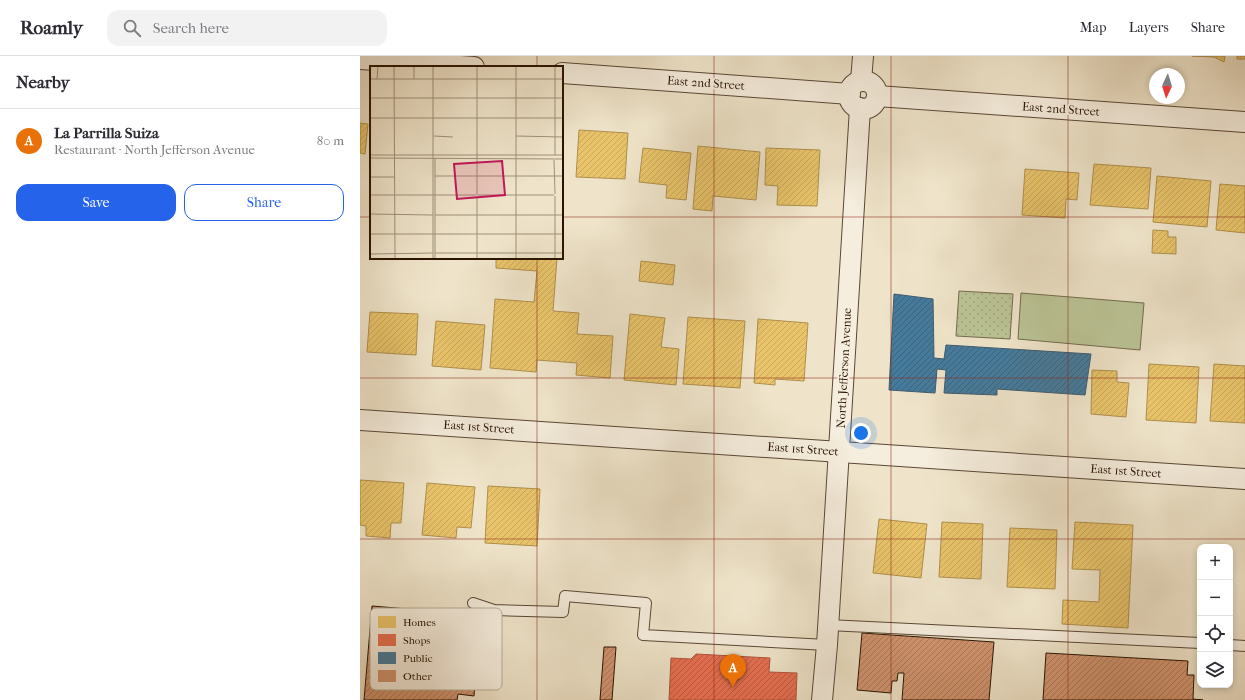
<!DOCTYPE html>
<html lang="en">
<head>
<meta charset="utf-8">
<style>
  :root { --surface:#fff; --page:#f2f2f3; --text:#2b2b33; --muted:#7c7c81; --line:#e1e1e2; --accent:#2563eb }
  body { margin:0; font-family:"IM FELL French Canon",serif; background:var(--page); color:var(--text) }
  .controls { position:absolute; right:12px; bottom:12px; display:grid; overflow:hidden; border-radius:8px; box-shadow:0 2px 6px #0003 }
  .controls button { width:36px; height:36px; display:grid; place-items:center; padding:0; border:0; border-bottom:1px solid var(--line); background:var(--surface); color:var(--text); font:20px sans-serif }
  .compass { position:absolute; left:789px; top:12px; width:36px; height:36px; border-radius:50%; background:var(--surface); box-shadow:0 2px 6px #0003; rotate:184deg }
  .you { position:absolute; left:501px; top:377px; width:14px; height:14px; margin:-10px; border:3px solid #fff; border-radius:50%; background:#1a73e8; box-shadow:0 0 0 6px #1a73e833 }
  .badge { display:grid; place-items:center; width:26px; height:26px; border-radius:50%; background:var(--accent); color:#fff; font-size:13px; font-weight:700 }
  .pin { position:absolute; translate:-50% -33px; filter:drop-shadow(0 1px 2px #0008) }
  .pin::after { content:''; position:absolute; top:21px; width:14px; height:12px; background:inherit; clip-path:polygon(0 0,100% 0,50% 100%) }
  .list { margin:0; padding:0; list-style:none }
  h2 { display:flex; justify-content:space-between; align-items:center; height:52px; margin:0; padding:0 16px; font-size:17px }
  h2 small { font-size:13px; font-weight:400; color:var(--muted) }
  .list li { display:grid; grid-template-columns:26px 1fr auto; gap:12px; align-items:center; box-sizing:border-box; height:64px; padding:0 16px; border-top:1px solid var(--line) }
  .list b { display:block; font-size:15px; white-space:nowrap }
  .list p { margin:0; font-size:13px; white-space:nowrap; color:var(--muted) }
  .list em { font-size:13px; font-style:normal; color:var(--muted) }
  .actions { display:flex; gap:8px; padding:12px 16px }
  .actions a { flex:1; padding:9px 0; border:1px solid var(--accent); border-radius:12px; text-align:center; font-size:14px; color:var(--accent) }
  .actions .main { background:var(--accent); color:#fff }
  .icon { flex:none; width:22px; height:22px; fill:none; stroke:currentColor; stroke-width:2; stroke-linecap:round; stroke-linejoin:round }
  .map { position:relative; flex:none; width:885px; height:644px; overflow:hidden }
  header { display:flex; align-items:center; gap:24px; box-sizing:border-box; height:56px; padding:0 20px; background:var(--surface); border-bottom:1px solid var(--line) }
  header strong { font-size:19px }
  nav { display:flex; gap:22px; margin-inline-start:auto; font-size:14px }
  .search { width:280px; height:36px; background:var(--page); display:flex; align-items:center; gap:10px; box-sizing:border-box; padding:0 14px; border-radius:12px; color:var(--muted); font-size:15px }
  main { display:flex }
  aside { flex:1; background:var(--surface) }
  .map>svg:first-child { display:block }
</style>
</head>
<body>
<header>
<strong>Roamly</strong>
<div class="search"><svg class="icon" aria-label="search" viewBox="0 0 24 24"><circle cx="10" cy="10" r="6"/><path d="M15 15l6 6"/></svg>Search here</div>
<nav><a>Map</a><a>Layers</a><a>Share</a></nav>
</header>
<main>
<aside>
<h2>Nearby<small></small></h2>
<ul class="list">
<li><span class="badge" style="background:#e8710a">A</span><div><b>La Parrilla Suiza</b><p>Restaurant · North Jefferson Avenue</p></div><em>80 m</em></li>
</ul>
<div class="actions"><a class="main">Save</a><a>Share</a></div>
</aside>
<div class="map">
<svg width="885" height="644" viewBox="0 0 885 644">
  <defs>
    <pattern id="park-dots" width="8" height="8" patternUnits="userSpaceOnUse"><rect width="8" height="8" fill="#bbc496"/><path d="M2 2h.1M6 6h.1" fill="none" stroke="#a1a880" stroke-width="1.8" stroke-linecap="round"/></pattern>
    <pattern id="homes-hatch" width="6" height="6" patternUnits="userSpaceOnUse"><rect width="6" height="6" fill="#e9c46a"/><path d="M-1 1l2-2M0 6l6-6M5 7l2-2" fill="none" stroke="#c8a85a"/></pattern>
    <pattern id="shops-hatch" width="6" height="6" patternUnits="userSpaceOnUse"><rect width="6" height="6" fill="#e76f51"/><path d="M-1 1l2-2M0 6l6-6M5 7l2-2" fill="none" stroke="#bb5a41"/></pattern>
    <pattern id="public-hatch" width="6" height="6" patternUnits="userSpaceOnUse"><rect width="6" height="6" fill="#457b9d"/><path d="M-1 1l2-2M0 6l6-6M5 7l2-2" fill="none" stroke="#3a647e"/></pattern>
    <pattern id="building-hatch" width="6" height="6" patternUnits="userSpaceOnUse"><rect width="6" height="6" fill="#d1946f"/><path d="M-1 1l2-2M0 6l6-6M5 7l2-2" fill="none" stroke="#aa7859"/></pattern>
  </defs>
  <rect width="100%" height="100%" fill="#efe4ca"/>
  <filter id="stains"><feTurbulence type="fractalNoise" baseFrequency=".005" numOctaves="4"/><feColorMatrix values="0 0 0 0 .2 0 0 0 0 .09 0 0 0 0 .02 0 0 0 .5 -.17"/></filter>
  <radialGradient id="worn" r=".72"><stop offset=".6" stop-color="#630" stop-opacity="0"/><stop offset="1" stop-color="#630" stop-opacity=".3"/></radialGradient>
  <polygon fill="url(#park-dots)" stroke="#726c4c" points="599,235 653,238 650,283 596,280"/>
  <polygon fill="#bbc496" stroke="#726c4c" points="661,237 784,247 780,294 658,283"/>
  <g fill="url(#homes-hatch)" stroke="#af8f4b">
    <polygon points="832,0 865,0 864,6 854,1"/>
    <rect x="877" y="0" width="8" height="3"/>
    <polygon points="0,67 8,68 5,98 0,97"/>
    <polygon points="219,74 268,77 265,123 216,121"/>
    <polygon points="338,90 400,96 396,144 353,140 352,155 333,153"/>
    <polygon points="283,92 331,97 326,144 306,142 307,129 279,126"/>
    <polygon points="406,92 460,94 457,150 417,149 418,130 405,129"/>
    <polygon points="734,108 791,112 788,153 730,149"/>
    <polygon points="665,113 719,117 717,144 706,143 705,162 662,159"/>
    <polygon points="797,120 851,125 847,171 793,166"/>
    <polygon points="860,128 885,130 885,177 856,174"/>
    <polygon points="793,174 808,175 808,181 816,181 816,198 792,197"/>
    <polygon points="136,202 197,202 193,255 219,257 217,278 253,280 250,322 216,319 217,307 177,304 176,316 130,312 135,243 174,246 177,215 136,212"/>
    <polygon points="281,205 315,209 313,229 279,225"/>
    <polygon points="10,256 58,258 56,299 7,296"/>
    <polygon points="270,258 305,262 301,291 319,293 316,329 264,324"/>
    <polygon points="328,261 385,265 380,332 323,328"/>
    <polygon points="398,263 448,267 444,325 415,323 415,329 394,327"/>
    <polygon points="76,265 125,269 121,314 72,310"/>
    <polygon points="789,308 839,311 836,367 786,364"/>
    <polygon points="854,308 885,310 885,367 850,365"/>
    <polygon points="732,314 757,315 757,326 769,327 766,361 731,358"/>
    <polygon points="0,424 44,427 41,467 31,467 30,482 6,480 6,470 0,469"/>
    <polygon points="67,427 115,431 111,472 97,471 96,482 62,479"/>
    <polygon points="128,430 180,433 177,490 125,487"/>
    <polygon points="519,463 567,468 561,522 513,517"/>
    <polygon points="582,466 623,468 621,523 579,521"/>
    <polygon points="715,466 773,469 768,572 702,568 703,544 739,546 740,514 712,513"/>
    <polygon points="650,472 697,474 695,533 647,531"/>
  </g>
  <polygon fill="url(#shops-hatch)" stroke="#ae533a" points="336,598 410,602 409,616 437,617 436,644 309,644 311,602 331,603"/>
  <polygon fill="url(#public-hatch)" stroke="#3d5c6f" points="534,238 573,243 574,302 584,303 586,289 731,298 725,339 637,333 637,339 584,337 586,314 577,313 575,337 529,334"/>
  <g fill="url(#building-hatch)" stroke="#291303">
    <polygon points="12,550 120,559 114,640 98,638 97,644 4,644"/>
    <polygon points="502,577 634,586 629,644 542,644 544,617 538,617 537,625 532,625 531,637 497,634"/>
    <polygon points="244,591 256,591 252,644 240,644"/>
    <polygon points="686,597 828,605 827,619 834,619 833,643 843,644 683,644"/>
  </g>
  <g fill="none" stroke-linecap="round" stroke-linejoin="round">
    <g stroke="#5a4735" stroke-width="12">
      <g id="service">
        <polyline points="113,547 134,554 203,556 205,540 286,547 283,579 467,589"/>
        <polyline points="468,569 840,587"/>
        <polyline points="870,589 885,590"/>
      </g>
    </g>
    <g stroke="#5a4735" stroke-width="22">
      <g id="minor">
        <polyline points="0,3 114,11"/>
        <polyline points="202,17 490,38"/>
        <polyline points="501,25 503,0"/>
        <circle cx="503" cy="39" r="14"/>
        <polyline points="517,40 885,66"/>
        <polyline points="0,364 885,423"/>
        <polyline points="462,644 467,589 500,52"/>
      </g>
    </g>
    <use href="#service" stroke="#f5eddd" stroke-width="10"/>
    <use href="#minor" stroke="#f5eddd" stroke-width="20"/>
  </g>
  <path fill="none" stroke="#8f2418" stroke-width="1" stroke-opacity="0.55" d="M 177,0 L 177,11M 354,0 L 354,644M 531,0 L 531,644M 708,0 L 708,644M 0,161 L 11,161M 202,161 L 885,161M 177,202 L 177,644M 0,322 L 885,322M 0,483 L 885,483"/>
  <g text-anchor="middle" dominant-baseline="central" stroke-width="4" stroke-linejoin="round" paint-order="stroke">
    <g font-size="12" fill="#291303" stroke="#f5eddd">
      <text transform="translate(346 27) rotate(4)">East 2nd Street</text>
      <text transform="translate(701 53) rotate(4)">East 2nd Street</text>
      <text transform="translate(484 312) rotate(-87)">North Jefferson Avenue</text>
      <text transform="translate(119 371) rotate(4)">East 1st Street</text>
      <text transform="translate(443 393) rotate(4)">East 1st Street</text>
      <text transform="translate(766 415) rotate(4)">East 1st Street</text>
    </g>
  </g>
  <g transform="translate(10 10)">
    <rect width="193" height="193" fill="#efe4ca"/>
    <path fill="none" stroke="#a0907a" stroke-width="1" d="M 24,0 L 25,193M 44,0 L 44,13M 107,0 L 107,129M 146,0 L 146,193M 185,0 L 185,89M 0,13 L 193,13M 7,13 L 8,0M 0,32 L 193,32M 0,52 L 193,52M 64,70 L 83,71M 146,70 L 193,71M 0,89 L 193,89M 0,92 L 193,93M 65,92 L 65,193M 184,94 L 185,128M 65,110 L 193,110M 0,111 L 25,111M 0,129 L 106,129M 108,129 L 184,129M 107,130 L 107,193M 185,130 L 185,193M 0,148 L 63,149M 65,149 L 193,149M 0,168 L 193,168M 65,187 L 193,187M 0,188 L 63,187M 63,193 L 63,0"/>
    <path fill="#c2185b" fill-opacity="0.15" stroke="#c2185b" stroke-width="2" d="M 132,95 L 135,129 L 87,133 L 84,98 Z"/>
    <rect width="193" height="193" fill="none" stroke="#291303" stroke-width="2"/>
  </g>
  <rect x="10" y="552" width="132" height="82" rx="6" fill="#f5eddd" stroke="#b8ac9c" stroke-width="1"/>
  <rect x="18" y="560" width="18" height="12" fill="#e9c46a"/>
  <rect x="18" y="578" width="18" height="12" fill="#e76f51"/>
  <rect x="18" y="596" width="18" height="12" fill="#457b9d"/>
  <rect x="18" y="614" width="18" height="12" fill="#d1946f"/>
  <g font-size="11" fill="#291303">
    <text x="43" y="570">Homes</text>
    <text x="43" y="588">Shops</text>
    <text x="43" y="606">Public</text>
    <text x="43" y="624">Other</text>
  </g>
  <rect width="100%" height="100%" filter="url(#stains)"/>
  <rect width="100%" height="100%" fill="url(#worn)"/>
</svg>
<div class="controls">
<button>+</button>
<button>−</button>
<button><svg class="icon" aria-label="locate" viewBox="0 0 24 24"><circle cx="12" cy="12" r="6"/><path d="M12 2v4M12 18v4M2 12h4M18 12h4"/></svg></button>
<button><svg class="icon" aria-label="layers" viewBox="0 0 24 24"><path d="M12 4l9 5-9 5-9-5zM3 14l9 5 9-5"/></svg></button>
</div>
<svg class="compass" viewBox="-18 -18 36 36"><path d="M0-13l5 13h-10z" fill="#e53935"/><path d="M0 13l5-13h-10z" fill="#7c7c81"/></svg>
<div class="you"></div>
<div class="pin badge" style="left:373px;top:631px;background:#e8710a">A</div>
</div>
</main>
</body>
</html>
